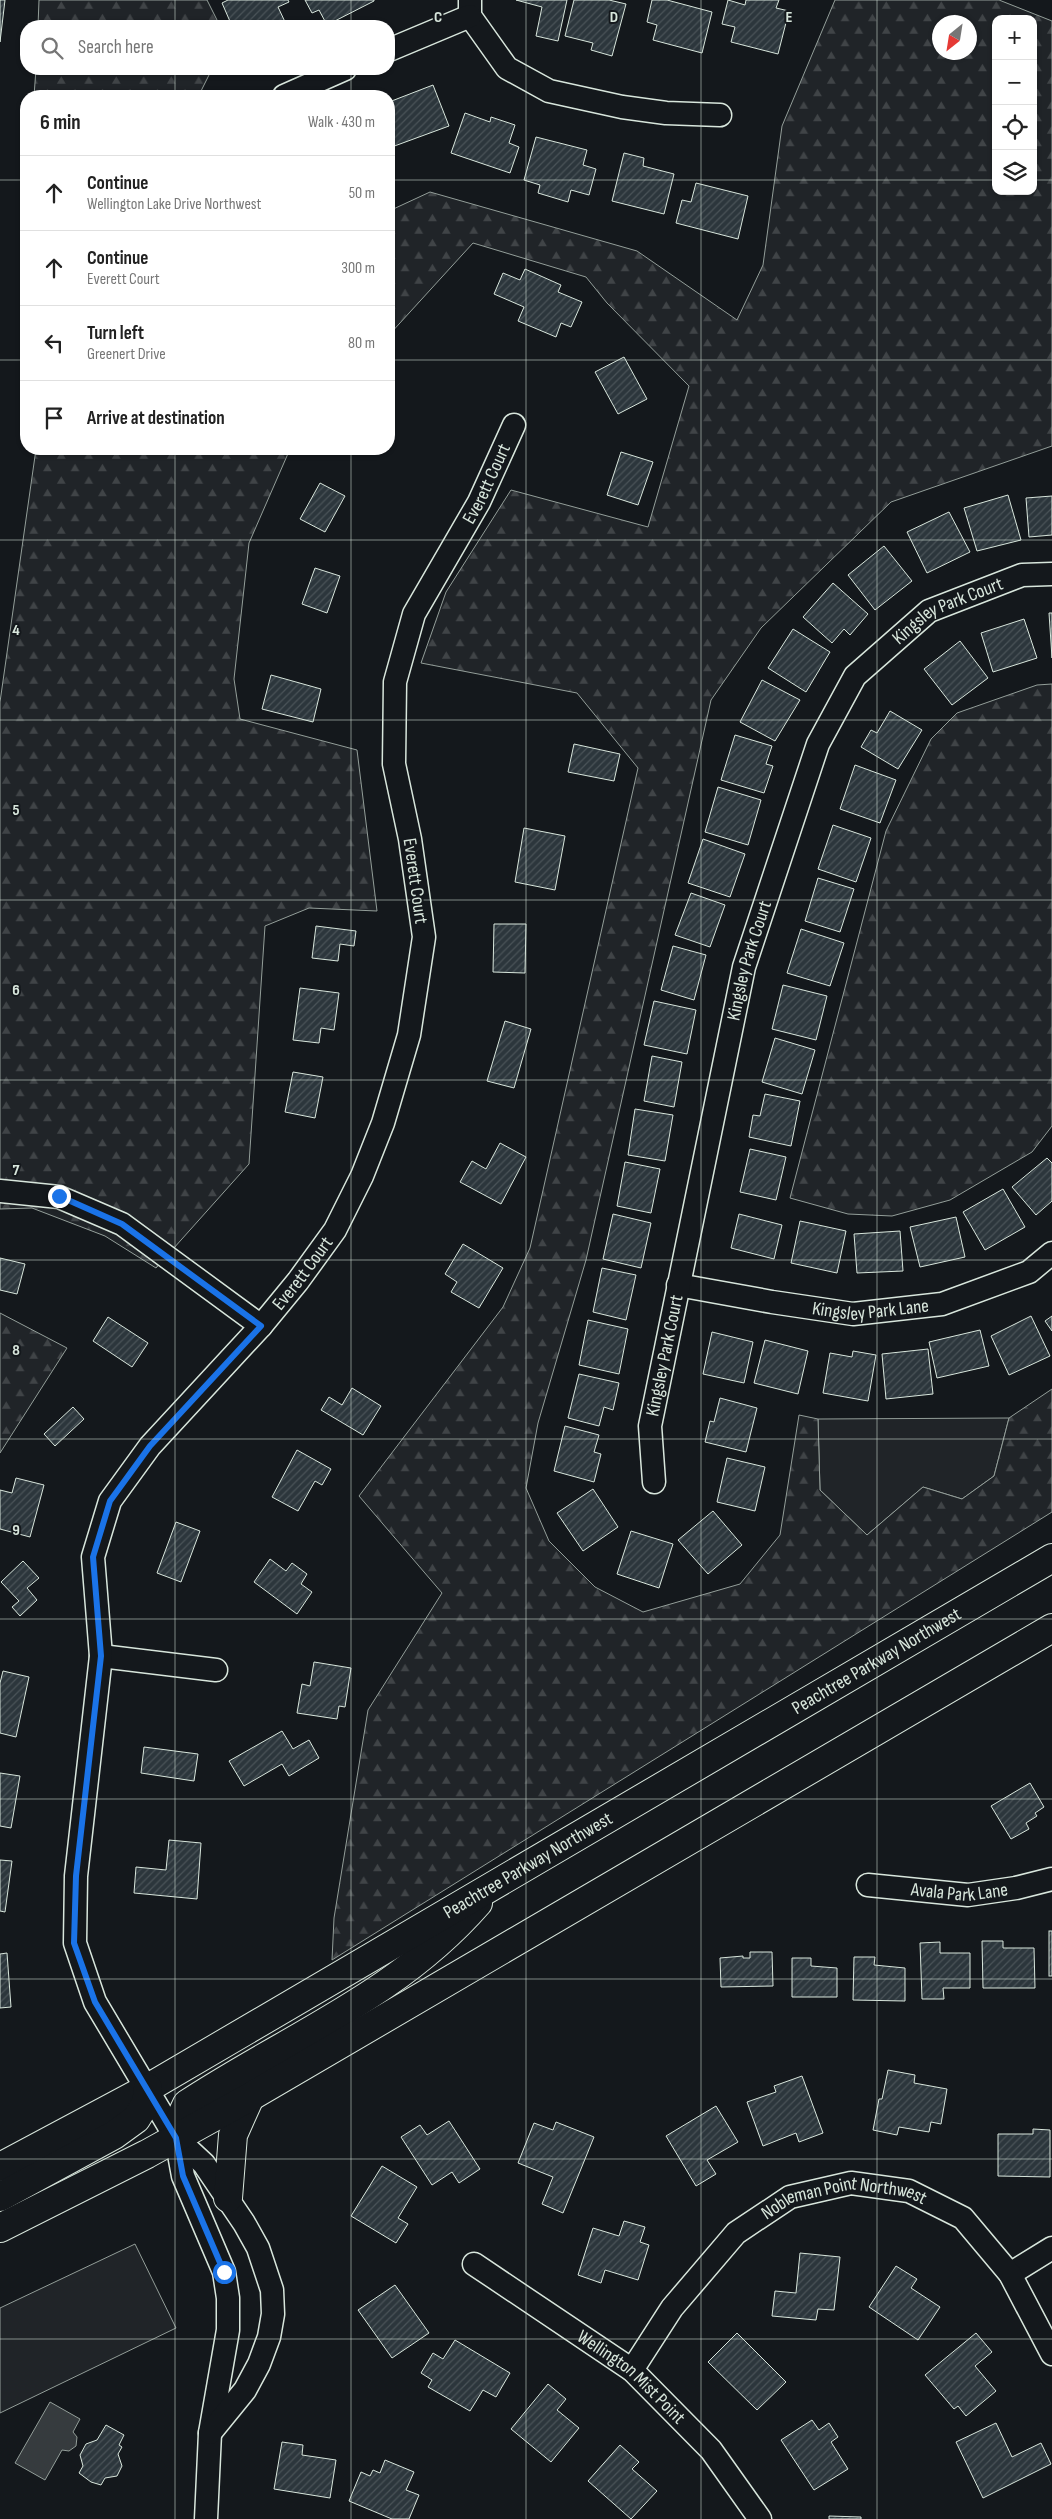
<!DOCTYPE html>
<html lang="en">
<head>
<meta charset="utf-8">
<style>
  :root { --surface:#fff; --page:#f6f6f6; --text:#222; --muted:#767676; --line:#e0e0e0 }
  body { margin:0; font-family:"Sofia Sans Condensed",sans-serif; background:var(--page); color:var(--text) }
  .controls { position:absolute; right:15px; top:15px; display:grid; overflow:hidden; border-radius:10px; box-shadow:0 1px 4px #0004 }
  .controls button { width:45px; height:45px; display:grid; place-items:center; padding:0; border:0; border-bottom:1px solid var(--line); background:var(--surface); color:var(--text); font:25px sans-serif }
  .compass { position:absolute; left:932px; top:15px; width:45px; height:45px; border-radius:50%; background:var(--surface); box-shadow:0 1px 4px #0004; rotate:210deg }
  .stop { position:absolute; width:15px; height:15px; margin:-11px; border:4px solid #1a73e8; border-radius:50%; background:#fff }
  .stop.end { background:#1a73e8; border-color:#fff; box-shadow:0 1px 5px #0008 }
  .list { margin:0; padding:0; list-style:none }
  h2 { display:flex; justify-content:space-between; align-items:center; height:65px; margin:0; padding:0 20px; font-size:21px }
  h2 small { font-size:16px; font-weight:400; color:var(--muted) }
  .list li { display:grid; grid-template-columns:32px 1fr auto; gap:15px; align-items:center; box-sizing:border-box; height:75px; padding:0 20px; border-top:1px solid var(--line) }
  .list b { display:block; font-size:19px; white-space:nowrap }
  .list p { margin:0; font-size:16px; white-space:nowrap; color:var(--muted) }
  .list em { font-size:16px; font-style:normal; color:var(--muted) }
  .icon { flex:none; width:28px; height:28px; fill:none; stroke:currentColor; stroke-width:2; stroke-linecap:round; stroke-linejoin:round }
  .map { position:relative; flex:none; width:1052px; height:2519px; overflow:hidden }
  .search { position:absolute; background:var(--surface); box-shadow:0 1px 4px #0004; left:20px; top:20px; width:375px; height:55px; display:flex; align-items:center; gap:12px; box-sizing:border-box; padding:0 18px; border-radius:20px; color:var(--muted); font-size:19px }
  .panel { position:absolute; background:var(--surface); box-shadow:0 1px 4px #0004; left:20px; top:90px; width:375px; height:365px; border-radius:20px }
  .map>svg:first-child { display:block }
</style>
</head>
<body>
<div class="map">
<svg width="1052" height="2519" viewBox="0 0 1052 2519">
  <defs>
    <pattern id="forest-firs" width="22" height="20" patternUnits="userSpaceOnUse" patternTransform="scale(1.25)"><rect width="22" height="20" fill="#202428"/><path d="M5 1l3.5 6h-7zM16 11l3.5 6h-7z" fill="#404447"/></pattern>
    <pattern id="building-hatch" width="6" height="6" patternUnits="userSpaceOnUse" patternTransform="scale(1.25)"><rect width="6" height="6" fill="#2c363c"/><path d="M-1 1l2-2M0 6l6-6M5 7l2-2" fill="none" stroke="#4a5358"/></pattern>
  </defs>
  <rect width="100%" height="100%" fill="#14181c"/>
  <g fill="#202428" stroke="#939e99">
    <polygon points="1009,1418 994,1476 962,1499 923,1487 867,1535 820,1490 818,1419"/>
    <polygon points="135,2244 176,2328 0,2413 0,2308"/>
  </g>
  <g fill="url(#forest-firs)" stroke="#939e99" fill-rule="evenodd">
    <polygon points="39,0 207,0 220,26 38,26"/>
    <path d="M 835,0 L 999,0 L 1052,21 L 1052,446 L 891,502 L 761,628 L 711,700 L 586,1260 L 538,1423 L 526,1488 L 549,1541 L 595,1587 L 643,1612 L 740,1584 L 780,1535 L 799,1415 L 818,1419 L 820,1490 L 867,1535 L 923,1487 L 962,1499 L 994,1476 L 1009,1418 L 1052,1389 L 1052,1512 L 332,1960 L 334,1918 L 368,1710 L 442,1593 L 359,1496 L 503,1307 L 530,1248 L 638,768 L 577,693 L 421,663 L 446,592 L 511,490 L 648,527 L 689,386 L 607,303 L 586,277 L 473,243 L 389,335 L 389,211 L 430,192 L 637,251 L 737,320 L 763,265 L 782,126 ZM 996,19 L 1033,19 L 1033,191 L 996,191 ZM 940,22 L 970,22 L 970,52 L 940,52 Z"/>
    <polygon points="36,69 212,69 201,91 96,96 34,96"/>
    <polygon points="36,449 290,449 249,543 234,679 240,719 357,750 377,911 309,908 265,926 249,1164 156,1268 105,1236 32,1208 0,1209 0,702"/>
    <polygon points="1052,684 1052,1126 1032,1152 950,1200 892,1216 848,1214 790,1198 886,831 931,739 957,713 1037,685"/>
    <polygon points="0,1313 67,1348 0,1453"/>
  </g>
  <polygon fill="#363b3e" stroke="#939e99" points="50,2402 80,2419 73,2432 77,2437 76,2446 69,2451 62,2450 45,2480 15,2463"/>
  <g fill="url(#building-hatch)" stroke="#d8e6dc">
    <polygon points="0,0 5,0 0,42"/>
    <polygon points="228,0 288,0 289,2 278,7 286,24 280,26 232,26 222,3"/>
    <polygon points="305,0 374,0 374,1 327,25 319,10 312,13"/>
    <polygon points="516,0 567,0 558,41 536,36 542,7"/>
    <polygon points="574,0 609,0 626,4 612,56 591,50 593,43 565,36"/>
    <polygon points="652,0 667,0 712,12 702,53 653,40 657,25 647,22"/>
    <polygon points="728,0 745,5 746,0 779,0 776,8 789,11 778,54 731,42 735,27 722,24"/>
    <polygon points="433,85 449,126 389,148 389,126 391,125 389,102"/>
    <polygon points="465,113 490,122 491,117 515,125 509,143 519,147 510,173 451,153"/>
    <polygon points="536,137 587,150 583,165 596,169 589,195 571,190 568,202 538,193 540,185 524,180"/>
    <polygon points="624,153 644,158 643,166 674,174 664,214 612,201"/>
    <polygon points="696,183 748,196 738,239 676,223 682,200 691,202"/>
    <polygon points="525,269 561,285 558,292 582,302 571,327 561,323 556,337 518,321 524,307 494,294 503,273 520,280"/>
    <polygon points="624,357 647,399 618,414 595,372"/>
    <polygon points="621,452 653,462 638,505 607,495"/>
    <polygon points="320,483 345,496 325,532 300,519"/>
    <polygon points="1008,495 1021,540 977,551 964,508"/>
    <polygon points="1052,496 1052,535 1029,537 1026,498"/>
    <polygon points="949,512 970,552 927,573 907,532"/>
    <polygon points="884,546 912,581 875,610 848,575"/>
    <polygon points="315,568 340,576 327,613 302,604"/>
    <polygon points="833,583 868,614 850,635 844,629 832,643 803,617"/>
    <polygon points="1049,613 1052,613 1052,658"/>
    <polygon points="1024,619 1037,658 993,672 981,633"/>
    <polygon points="793,629 830,652 806,692 768,668"/>
    <polygon points="960,641 988,678 952,705 924,669"/>
    <polygon points="271,675 321,689 313,722 262,709"/>
    <polygon points="762,680 800,700 775,741 740,722"/>
    <polygon points="890,711 922,730 898,769 861,747 871,730 877,733"/>
    <polygon points="735,735 772,746 766,764 773,766 764,793 721,780"/>
    <polygon points="574,744 620,754 614,781 568,772"/>
    <polygon points="855,765 896,780 880,823 840,809"/>
    <polygon points="718,787 761,800 748,845 705,832"/>
    <polygon points="833,825 871,838 856,882 818,869"/>
    <polygon points="524,828 565,836 555,890 515,882"/>
    <polygon points="703,839 745,854 730,897 688,883"/>
    <polygon points="818,878 854,889 840,932 805,921"/>
    <polygon points="691,893 725,905 710,947 675,935"/>
    <polygon points="494,924 526,924 525,973 493,972"/>
    <polygon points="316,926 356,931 354,946 340,944 338,961 312,958"/>
    <polygon points="801,929 844,943 830,986 787,973"/>
    <polygon points="673,946 706,955 694,1000 661,990"/>
    <polygon points="783,985 827,996 816,1040 772,1029"/>
    <polygon points="300,988 339,993 334,1030 321,1028 319,1043 293,1040"/>
    <polygon points="654,1001 696,1010 687,1054 644,1045"/>
    <polygon points="505,1021 531,1029 514,1088 487,1081"/>
    <polygon points="775,1038 815,1050 802,1094 762,1082"/>
    <polygon points="652,1056 682,1062 674,1107 644,1101"/>
    <polygon points="293,1072 323,1077 315,1118 285,1112"/>
    <polygon points="765,1094 800,1101 791,1146 749,1137 753,1115 760,1116"/>
    <polygon points="635,1109 673,1115 665,1161 628,1155"/>
    <polygon points="500,1143 526,1157 501,1204 460,1182 472,1161 486,1169"/>
    <polygon points="750,1149 786,1157 776,1200 740,1192"/>
    <polygon points="1047,1158 1052,1163 1052,1201 1036,1215 1012,1187"/>
    <polygon points="625,1162 660,1169 651,1213 617,1206"/>
    <polygon points="1003,1189 1025,1227 985,1250 963,1212"/>
    <polygon points="613,1214 651,1223 641,1268 603,1259"/>
    <polygon points="739,1214 782,1225 774,1259 731,1248"/>
    <polygon points="956,1217 965,1257 920,1267 910,1227"/>
    <polygon points="800,1221 846,1231 837,1273 791,1263"/>
    <polygon points="900,1231 903,1271 857,1273 854,1234"/>
    <polygon points="463,1244 503,1268 479,1308 451,1292 457,1282 445,1274"/>
    <polygon points="0,1258 25,1264 17,1294 0,1290"/>
    <polygon points="602,1268 636,1275 626,1320 593,1312"/>
    <polygon points="1031,1316 1050,1356 1009,1375 991,1336"/>
    <polygon points="1052,1316 1052,1331 1045,1321"/>
    <polygon points="108,1317 148,1343 132,1367 93,1341"/>
    <polygon points="588,1320 628,1329 619,1374 579,1365"/>
    <polygon points="980,1330 989,1366 937,1378 929,1342"/>
    <polygon points="712,1332 753,1342 744,1383 703,1374"/>
    <polygon points="765,1340 808,1351 798,1394 754,1383"/>
    <polygon points="928,1349 933,1394 886,1399 882,1354"/>
    <polygon points="853,1351 876,1355 868,1401 823,1393 830,1353 852,1357"/>
    <polygon points="579,1374 619,1383 613,1410 604,1407 599,1426 568,1418"/>
    <polygon points="352,1388 381,1406 363,1435 321,1410 329,1397 342,1405"/>
    <polygon points="720,1398 757,1408 746,1452 705,1442 710,1421 714,1422"/>
    <polygon points="73,1407 84,1419 55,1446 44,1434"/>
    <polygon points="565,1426 599,1435 594,1452 601,1454 594,1482 554,1471"/>
    <polygon points="297,1450 331,1469 322,1485 315,1481 298,1511 272,1497"/>
    <polygon points="727,1458 765,1467 755,1511 717,1502"/>
    <polygon points="16,1478 44,1485 30,1537 0,1529 0,1490 12,1493"/>
    <polygon points="593,1489 618,1527 583,1551 557,1513"/>
    <polygon points="713,1511 742,1545 708,1574 678,1540"/>
    <polygon points="176,1522 200,1531 181,1582 157,1573"/>
    <polygon points="631,1531 673,1544 659,1588 617,1574"/>
    <polygon points="270,1559 286,1571 292,1563 307,1574 301,1584 312,1592 297,1614 254,1582"/>
    <polygon points="23,1561 39,1578 27,1588 37,1600 20,1616 12,1607 19,1601 1,1582"/>
    <polygon points="314,1662 351,1668 345,1707 339,1706 337,1719 297,1713 302,1684 310,1686"/>
    <polygon points="3,1671 29,1677 16,1737 0,1733 0,1683"/>
    <polygon points="282,1731 293,1749 309,1740 319,1758 289,1776 282,1764 244,1786 229,1761"/>
    <polygon points="144,1747 198,1754 194,1781 141,1773"/>
    <polygon points="0,1773 20,1776 11,1828 0,1826"/>
    <polygon points="1030,1783 1044,1807 1035,1813 1037,1816 1026,1823 1029,1829 1011,1839 991,1806"/>
    <polygon points="169,1840 201,1843 197,1899 134,1893 136,1867 166,1870"/>
    <polygon points="0,1860 12,1861 5,1912 0,1911"/>
    <rect x="1049" y="1931" width="3" height="45"/>
    <polygon points="982,1941 1003,1941 1003,1948 1034,1948 1035,1988 983,1988"/>
    <polygon points="940,1942 940,1953 970,1953 970,1988 943,1988 944,1999 922,1999 920,1943"/>
    <polygon points="750,1952 772,1952 773,1986 721,1987 720,1958 743,1956 743,1958 750,1958"/>
    <polygon points="7,1953 11,2007 0,2008 0,1954"/>
    <polygon points="854,1957 875,1957 874,1965 905,1968 905,2001 853,2000"/>
    <polygon points="792,1958 811,1958 811,1966 837,1968 837,1997 792,1997"/>
    <polygon points="888,2070 915,2075 914,2083 947,2089 941,2124 931,2122 929,2132 899,2127 897,2135 873,2130 879,2099 882,2099"/>
    <polygon points="802,2076 823,2133 799,2142 796,2133 763,2146 747,2102 776,2092 774,2086"/>
    <polygon points="716,2106 738,2142 707,2160 716,2174 696,2186 666,2136"/>
    <polygon points="449,2121 480,2169 459,2183 452,2172 432,2185 401,2137 420,2125 427,2135"/>
    <polygon points="556,2122 594,2137 563,2213 542,2204 553,2177 518,2163 534,2123 553,2130"/>
    <polygon points="1033,2129 1050,2130 1050,2177 998,2176 998,2134 1033,2134"/>
    <polygon points="382,2166 417,2187 398,2218 408,2224 396,2243 351,2216"/>
    <polygon points="624,2221 645,2227 640,2242 649,2245 638,2280 605,2270 601,2283 578,2275 593,2228 619,2236"/>
    <polygon points="800,2253 840,2257 834,2310 818,2309 816,2320 772,2316 775,2291 796,2293"/>
    <polygon points="896,2266 917,2279 911,2288 940,2307 918,2340 869,2307"/>
    <polygon points="395,2285 429,2333 392,2358 358,2310"/>
    <polygon points="737,2333 786,2382 757,2410 708,2362"/>
    <polygon points="976,2333 992,2352 975,2366 996,2391 966,2416 958,2406 954,2409 925,2375"/>
    <polygon points="455,2340 510,2373 496,2397 483,2390 470,2411 428,2387 432,2380 421,2373 433,2353 443,2359"/>
    <polygon points="548,2384 566,2399 557,2410 579,2428 551,2462 511,2429"/>
    <polygon points="812,2420 819,2430 829,2423 838,2437 831,2442 848,2469 814,2490 781,2440"/>
    <polygon points="996,2423 1012,2457 1041,2443 1051,2464 983,2498 956,2442"/>
    <polygon points="106,2425 124,2435 119,2445 122,2447 118,2454 122,2466 117,2476 105,2478 101,2485 91,2482 79,2473 83,2466 80,2455 86,2444 97,2440"/>
    <polygon points="282,2442 303,2445 302,2455 336,2460 330,2498 274,2489"/>
    <polygon points="620,2445 639,2462 632,2469 657,2491 631,2519 588,2481"/>
    <polygon points="385,2460 414,2472 406,2490 419,2495 409,2519 392,2519 349,2501 361,2472 370,2476 373,2470 380,2473"/>
    <polygon points="829,2516 861,2517 861,2519 829,2519"/>
  </g>
  <g fill="none" stroke-linecap="round" stroke-linejoin="round">
    <g stroke="#d8e6dc" stroke-width="25">
      <g id="minor">
        <polyline points="470,0 470,16 507,68 549,91 622,107 666,113 720,115"/>
        <polyline points="389,50 470,16"/>
        <polyline points="284,96 345,69"/>
        <polyline points="0,1191 59,1197 122,1224 261,1326"/>
        <path id="s1" d="M 678,1285 L 772,1302 L 853,1314 L 942,1304 L 1029,1272 L 1052,1253"/>
        <path id="s2" d="M 654,1482 L 650,1426 L 744,967 L 818,744 L 855,676 L 929,611 L 1022,575 L 1052,574"/>
        <polyline points="101,1656 216,1670"/>
        <path id="s3" d="M 868,1885 L 968,1895 L 1016,1888 L 1052,1879"/>
        <polyline points="176,2138 183,2176 224,2272 228,2298 228,2330 210,2433 206,2519"/>
        <path id="s4" d="M 474,2264 L 632,2370 L 711,2450 L 760,2519"/>
        <polyline points="1010,2274 1052,2248"/>
        <path id="s5" d="M 632,2370 L 672,2308 L 736,2233 L 790,2197 L 851,2183 L 909,2191 L 963,2218 L 1010,2274 L 1052,2354"/>
        <path id="s6" d="M 210,2433 L 245,2390 L 259,2364 L 269,2337 L 273,2314 L 272,2290 L 258,2248 L 244,2223 L 204,2164 L 176,2138 L 95,2002 L 75,1943 L 76,1876 L 101,1656 L 93,1557 L 110,1501 L 150,1446 L 261,1326 L 298,1281 L 335,1230 L 362,1176 L 383,1123 L 409,1035 L 424,937 L 410,839 L 394,764 L 395,682 L 414,614 L 479,502 L 514,425"/>
      </g>
    </g>
    <g stroke="#d8e6dc" stroke-width="30">
      <g id="highway">
        <path d="M 176,2138 L 179,2121 L 187,2104 C 287,2038 397,1996 478,1903"/>
        <path id="s7" d="M 0,2167 L 148,2088 L 1052,1558"/>
        <polyline points="0,2197 114,2135 136,2119 146,2103 148,2088"/>
        <polyline points="228,2198 233,2135 250,2097"/>
        <polyline points="0,2228 147,2154 250,2097 1052,1628"/>
      </g>
    </g>
    <use href="#minor" stroke="#14181c" stroke-width="22"/>
    <use href="#highway" stroke="#14181c" stroke-width="28"/>
  </g>
  <g fill="none" stroke-linecap="round" stroke-linejoin="round">
    <polyline stroke="#1a73e8" stroke-width="6" points="59,1196 122,1224 261,1326 150,1446 110,1501 93,1557 101,1656 76,1876 74,1943 95,2002 176,2138 183,2176 224,2272"/>
  </g>
  <path fill="none" stroke="#d8e6dc" stroke-width="1" stroke-opacity="0.55" d="M 175,0 L 175,26M 351,0 L 351,26M 526,0 L 526,2519M 701,0 L 701,2519M 877,0 L 877,2519M 175,69 L 175,96M 351,69 L 351,96M 0,180 L 26,180M 389,180 L 996,180M 1033,180 L 1052,180M 0,360 L 26,360M 389,360 L 1052,360M 175,449 L 175,2519M 351,449 L 351,2519M 0,540 L 1052,540M 0,720 L 1052,720M 0,900 L 1052,900M 0,1080 L 1052,1080M 0,1260 L 1052,1260M 0,1439 L 1052,1439M 0,1619 L 1052,1619M 0,1799 L 1052,1799M 0,1979 L 1052,1979M 0,2159 L 1052,2159M 0,2339 L 1052,2339"/>
  <g text-anchor="middle" dominant-baseline="central" stroke-width="4" stroke-linejoin="round" paint-order="stroke">
    <g font-size="19" fill="#d8e6dc" stroke="#14181c">
      <text stroke="none"><textPath href="#s6" startOffset="2149">Everett Court</textPath></text>
      <text stroke="none"><textPath href="#s2" startOffset="952">Kingsley Park Court</textPath></text>
      <text transform="translate(415 881) rotate(82)">Everett Court</text>
      <text stroke="none"><textPath href="#s2" startOffset="532">Kingsley Park Court</textPath></text>
      <text stroke="none"><textPath href="#s6" startOffset="1309">Everett Court</textPath></text>
      <text stroke="none"><textPath href="#s1" startOffset="195">Kingsley Park Lane</textPath></text>
      <text stroke="none"><textPath href="#s2" startOffset="128">Kingsley Park Court</textPath></text>
      <text stroke="none"><textPath href="#s7" startOffset="1012">Peachtree Parkway Northwest</textPath></text>
      <text stroke="none"><textPath href="#s7" startOffset="608">Peachtree Parkway Northwest</textPath></text>
      <text stroke="none"><textPath href="#s3" startOffset="92">Avala Park Lane</textPath></text>
      <text stroke="none"><textPath href="#s5" startOffset="291">Nobleman Point Northwest</textPath></text>
      <text stroke="none"><textPath href="#s4" startOffset="194">Wellington Mist Point</textPath></text>
    </g>
  </g>
  <g font-size="16" text-anchor="middle" font-weight="bold" fill="#d8e6dc" stroke="#14181c" stroke-width="4" stroke-linejoin="round" paint-order="stroke">
    <text x="438" y="22">C</text>
    <text x="614" y="22">D</text>
    <text x="789" y="22">E</text>
    <text x="16" y="635">4</text>
    <text x="16" y="815">5</text>
    <text x="16" y="995">6</text>
    <text x="16" y="1175">7</text>
    <text x="16" y="1355">8</text>
    <text x="16" y="1535">9</text>
  </g>
</svg>
<div class="controls">
<button>+</button>
<button>−</button>
<button><svg class="icon" aria-label="locate" viewBox="0 0 24 24"><circle cx="12" cy="12" r="6"/><path d="M12 2v4M12 18v4M2 12h4M18 12h4"/></svg></button>
<button><svg class="icon" aria-label="layers" viewBox="0 0 24 24"><path d="M12 4l9 5-9 5-9-5zM3 14l9 5 9-5"/></svg></button>
</div>
<svg class="compass" viewBox="-18 -18 36 36"><path d="M0-13l5 13h-10z" fill="#e53935"/><path d="M0 13l5-13h-10z" fill="#767676"/></svg>
<div class="stop" style="left:224px;top:2272px"></div>
<div class="stop end" style="left:59px;top:1196px"></div>
<div class="search"><svg class="icon" aria-label="search" viewBox="0 0 24 24"><circle cx="10" cy="10" r="6"/><path d="M15 15l6 6"/></svg>Search here</div>
<section class="panel">
<h2>6 min<small>Walk · 430 m</small></h2>
<ul class="list">
<li><svg class="icon" aria-label="ahead" viewBox="0 0 24 24"><path d="M12 20V5M6 11l6-6 6 6"/></svg><div><b>Continue</b><p>Wellington Lake Drive Northwest</p></div><em>50 m</em></li>
<li><svg class="icon" aria-label="ahead" viewBox="0 0 24 24"><path d="M12 20V5M6 11l6-6 6 6"/></svg><div><b>Continue</b><p>Everett Court</p></div><em>300 m</em></li>
<li><svg class="icon" aria-label="left" viewBox="0 0 24 24"><path d="M17 20v-9H6M10 6l-5 5 5 5"/></svg><div><b>Turn left</b><p>Greenert Drive</p></div><em>80 m</em></li>
<li><svg class="icon" aria-label="arrive" viewBox="0 0 24 24"><path d="M6 21V4h12l-3 4 3 4H6"/></svg><div><b>Arrive at destination</b></div></li>
</ul>
</section>
</div>
</body>
</html>
